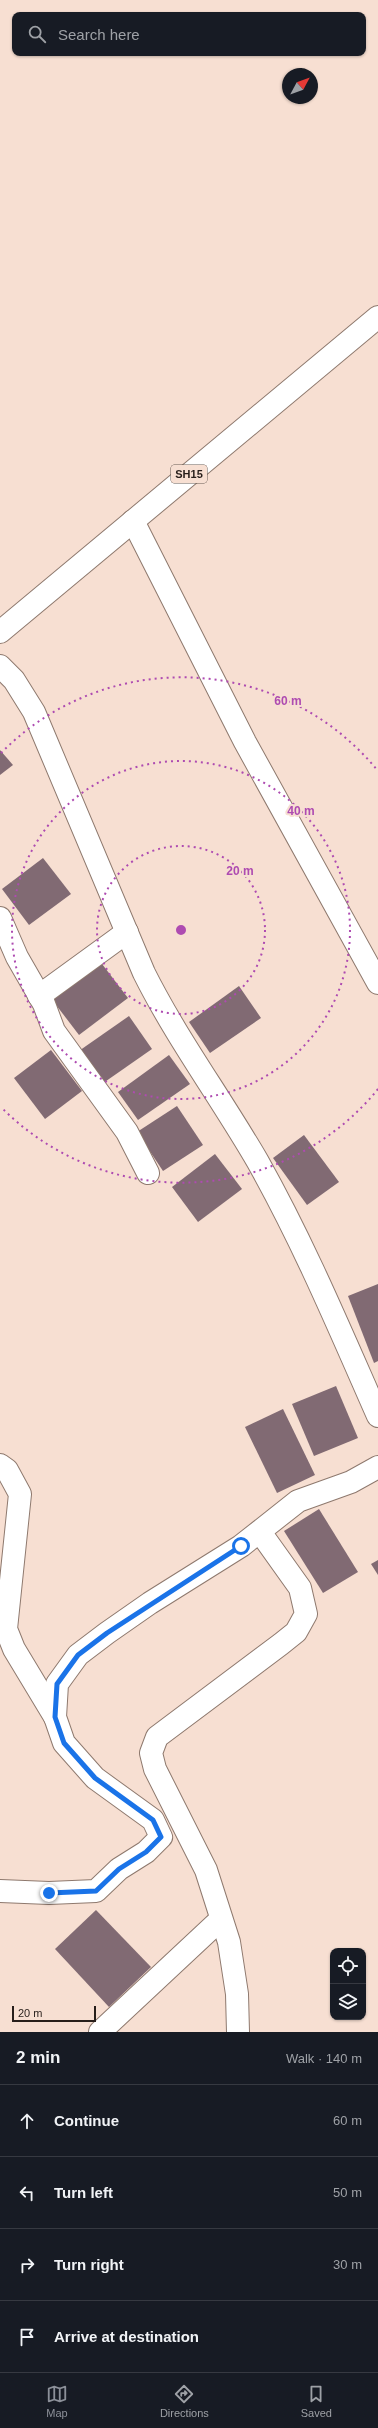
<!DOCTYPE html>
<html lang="en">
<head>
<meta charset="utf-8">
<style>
  :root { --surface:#171b24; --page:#242831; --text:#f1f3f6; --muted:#9ea1a6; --line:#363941; --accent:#8c9099 }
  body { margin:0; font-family:Arial,sans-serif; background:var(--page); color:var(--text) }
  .controls { position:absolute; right:12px; bottom:12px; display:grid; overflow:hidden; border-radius:8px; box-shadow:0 1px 3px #0004 }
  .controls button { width:36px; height:36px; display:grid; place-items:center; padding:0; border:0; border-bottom:1px solid var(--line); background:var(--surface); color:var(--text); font:20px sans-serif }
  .compass { position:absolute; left:282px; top:68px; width:36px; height:36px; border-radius:50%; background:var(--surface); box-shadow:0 1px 3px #0004; rotate:49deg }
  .scale { position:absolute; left:12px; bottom:10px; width:84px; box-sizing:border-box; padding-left:4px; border:2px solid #271e1a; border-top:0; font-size:11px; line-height:14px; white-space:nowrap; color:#271e1a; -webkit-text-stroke:3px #f7dfd2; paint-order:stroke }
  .stop { position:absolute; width:12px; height:12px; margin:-9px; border:3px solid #1a73e8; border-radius:50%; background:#fff }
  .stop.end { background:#1a73e8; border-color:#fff; box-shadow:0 1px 4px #0008 }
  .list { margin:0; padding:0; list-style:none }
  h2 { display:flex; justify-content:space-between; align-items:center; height:52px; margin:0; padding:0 16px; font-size:17px }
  h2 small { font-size:13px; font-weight:400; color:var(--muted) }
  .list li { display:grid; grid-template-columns:26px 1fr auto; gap:12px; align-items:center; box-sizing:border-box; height:72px; padding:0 16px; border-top:1px solid var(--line) }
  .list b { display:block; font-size:15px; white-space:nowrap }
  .list em { font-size:13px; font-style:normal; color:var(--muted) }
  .icon { flex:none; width:22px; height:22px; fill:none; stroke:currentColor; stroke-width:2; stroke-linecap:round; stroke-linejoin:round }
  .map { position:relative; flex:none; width:378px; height:2032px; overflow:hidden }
  .search { position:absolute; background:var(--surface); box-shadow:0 1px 3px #0004; left:12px; right:12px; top:12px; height:44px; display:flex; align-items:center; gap:10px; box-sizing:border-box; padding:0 14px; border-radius:8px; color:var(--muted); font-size:15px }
  .sheet { height:340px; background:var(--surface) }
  nav { display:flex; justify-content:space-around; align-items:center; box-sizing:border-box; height:56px; border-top:1px solid var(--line); background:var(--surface); font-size:11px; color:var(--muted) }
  nav a { display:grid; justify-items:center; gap:2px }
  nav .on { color:var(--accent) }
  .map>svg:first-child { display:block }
</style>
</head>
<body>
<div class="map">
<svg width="378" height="2032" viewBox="0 0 378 2032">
  <rect width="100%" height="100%" fill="#f7dfd2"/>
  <g fill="#816a73">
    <polygon points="0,750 13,765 0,775"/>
    <polygon points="43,858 71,894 29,925 2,889"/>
    <polygon points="99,960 128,998 79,1035 50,997"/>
    <polygon points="239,986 261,1018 210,1053 189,1022"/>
    <polygon points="129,1016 152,1049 99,1086 76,1053"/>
    <polygon points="51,1050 82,1091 45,1119 14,1078"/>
    <polygon points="169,1055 190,1084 138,1120 118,1092"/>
    <polygon points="177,1106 203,1145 163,1171 137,1132"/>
    <polygon points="304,1135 339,1182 307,1205 273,1158"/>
    <polygon points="215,1154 242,1189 198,1222 172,1187"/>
    <polygon points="378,1284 378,1361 374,1363 348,1296"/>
    <polygon points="336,1386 358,1438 314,1456 292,1404"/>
    <polygon points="283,1409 315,1475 277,1493 245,1427"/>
    <polygon points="319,1509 358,1572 323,1593 284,1531"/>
    <polygon points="378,1560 378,1575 371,1564"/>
    <polygon points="96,1910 151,1967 109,2007 55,1949"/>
  </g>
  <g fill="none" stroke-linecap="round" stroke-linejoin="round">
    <g stroke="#8e796e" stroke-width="24">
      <g id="minor">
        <polyline points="133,521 245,742 378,983"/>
        <path d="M 0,666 L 14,680 L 34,712 L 144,973 C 177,1039 221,1098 258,1162 C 304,1244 340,1330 378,1416"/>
        <polyline points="0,918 17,957 44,1004 54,1031 127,1132 148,1173"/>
        <polyline points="39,996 127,932"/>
        <polyline points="0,1465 7,1470 20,1494 6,1629 14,1649 55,1717"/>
        <polyline points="0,1891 49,1893 96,1891 119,1869 146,1852 161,1837 153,1820 95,1778 64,1743 55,1717 57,1684 78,1655 107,1633 150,1603 241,1546 298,1501 351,1482 378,1467"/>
        <polyline points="100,2032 221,1919"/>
        <polyline points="238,2032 237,1994 229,1942 206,1870 155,1769 151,1753 157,1737 281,1644 296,1632 306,1614 300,1588 260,1532"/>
      </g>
    </g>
    <g stroke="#8e796e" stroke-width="24">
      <polyline id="major" points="0,632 378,317"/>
    </g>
    <use href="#minor" stroke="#fff" stroke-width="22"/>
    <use href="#major" stroke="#fff" stroke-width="22"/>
  </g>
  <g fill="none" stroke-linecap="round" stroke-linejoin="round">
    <polyline stroke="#1a73e8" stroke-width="5" points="49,1893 96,1891 119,1869 146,1852 161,1837 153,1820 95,1778 64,1743 55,1717 57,1684 78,1655 107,1633 241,1546"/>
  </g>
  <g fill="none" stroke="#ae4bb1" stroke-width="2" stroke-dasharray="2 4">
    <circle cx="181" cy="930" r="84"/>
    <circle cx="181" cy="930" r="169"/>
    <path d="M378 1089A253 253 0 0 1 1 1107M1 753A253 253 0 0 1 378 771"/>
  </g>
  <g text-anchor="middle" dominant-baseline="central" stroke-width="4" stroke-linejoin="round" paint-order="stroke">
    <rect fill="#f7dfd2" stroke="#655851" stroke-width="1" x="171" y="465" width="36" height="18" rx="3"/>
    <g font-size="11" font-weight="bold" fill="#271e1a">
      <text x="189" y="474">SH15</text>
    </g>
  </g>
  <circle cx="181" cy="930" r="6" fill="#ae4bb1" stroke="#f7dfd2" stroke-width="2"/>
  <g font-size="12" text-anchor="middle" font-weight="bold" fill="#ae4bb1" stroke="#f7dfd2" stroke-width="4" stroke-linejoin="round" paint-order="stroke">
    <text x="288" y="705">60 m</text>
    <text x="301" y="815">40 m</text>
    <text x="240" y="875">20 m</text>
  </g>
</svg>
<div class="controls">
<button><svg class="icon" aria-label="locate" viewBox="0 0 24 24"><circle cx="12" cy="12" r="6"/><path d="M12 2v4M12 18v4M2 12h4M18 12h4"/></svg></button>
<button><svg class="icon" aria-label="layers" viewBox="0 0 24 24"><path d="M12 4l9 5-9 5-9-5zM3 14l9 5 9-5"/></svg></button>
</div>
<svg class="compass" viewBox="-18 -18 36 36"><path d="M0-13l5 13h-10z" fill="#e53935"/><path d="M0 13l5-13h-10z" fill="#9ea1a6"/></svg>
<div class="scale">20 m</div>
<div class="stop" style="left:241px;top:1546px"></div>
<div class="stop end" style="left:49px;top:1893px"></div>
<div class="search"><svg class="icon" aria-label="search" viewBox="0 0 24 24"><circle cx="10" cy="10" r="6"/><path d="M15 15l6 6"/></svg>Search here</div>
</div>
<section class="sheet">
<h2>2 min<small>Walk · 140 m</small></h2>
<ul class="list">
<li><svg class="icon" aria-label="ahead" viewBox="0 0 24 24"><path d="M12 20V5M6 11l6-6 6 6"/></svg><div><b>Continue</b></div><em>60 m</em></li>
<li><svg class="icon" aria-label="left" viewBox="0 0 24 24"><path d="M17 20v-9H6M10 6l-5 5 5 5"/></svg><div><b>Turn left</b></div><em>50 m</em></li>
<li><svg class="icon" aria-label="right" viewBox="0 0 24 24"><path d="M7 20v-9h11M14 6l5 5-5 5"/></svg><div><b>Turn right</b></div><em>30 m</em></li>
<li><svg class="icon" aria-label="arrive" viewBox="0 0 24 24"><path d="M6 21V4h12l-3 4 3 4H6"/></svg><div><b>Arrive at destination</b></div></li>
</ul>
</section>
<nav>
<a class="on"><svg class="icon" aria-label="map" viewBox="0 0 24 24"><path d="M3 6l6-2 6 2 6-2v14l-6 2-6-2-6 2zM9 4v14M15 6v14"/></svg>Map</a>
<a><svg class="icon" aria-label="directions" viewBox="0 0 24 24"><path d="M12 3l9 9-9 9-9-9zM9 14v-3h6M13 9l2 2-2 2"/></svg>Directions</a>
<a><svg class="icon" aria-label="saved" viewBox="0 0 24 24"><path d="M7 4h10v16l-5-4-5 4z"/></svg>Saved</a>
</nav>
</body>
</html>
